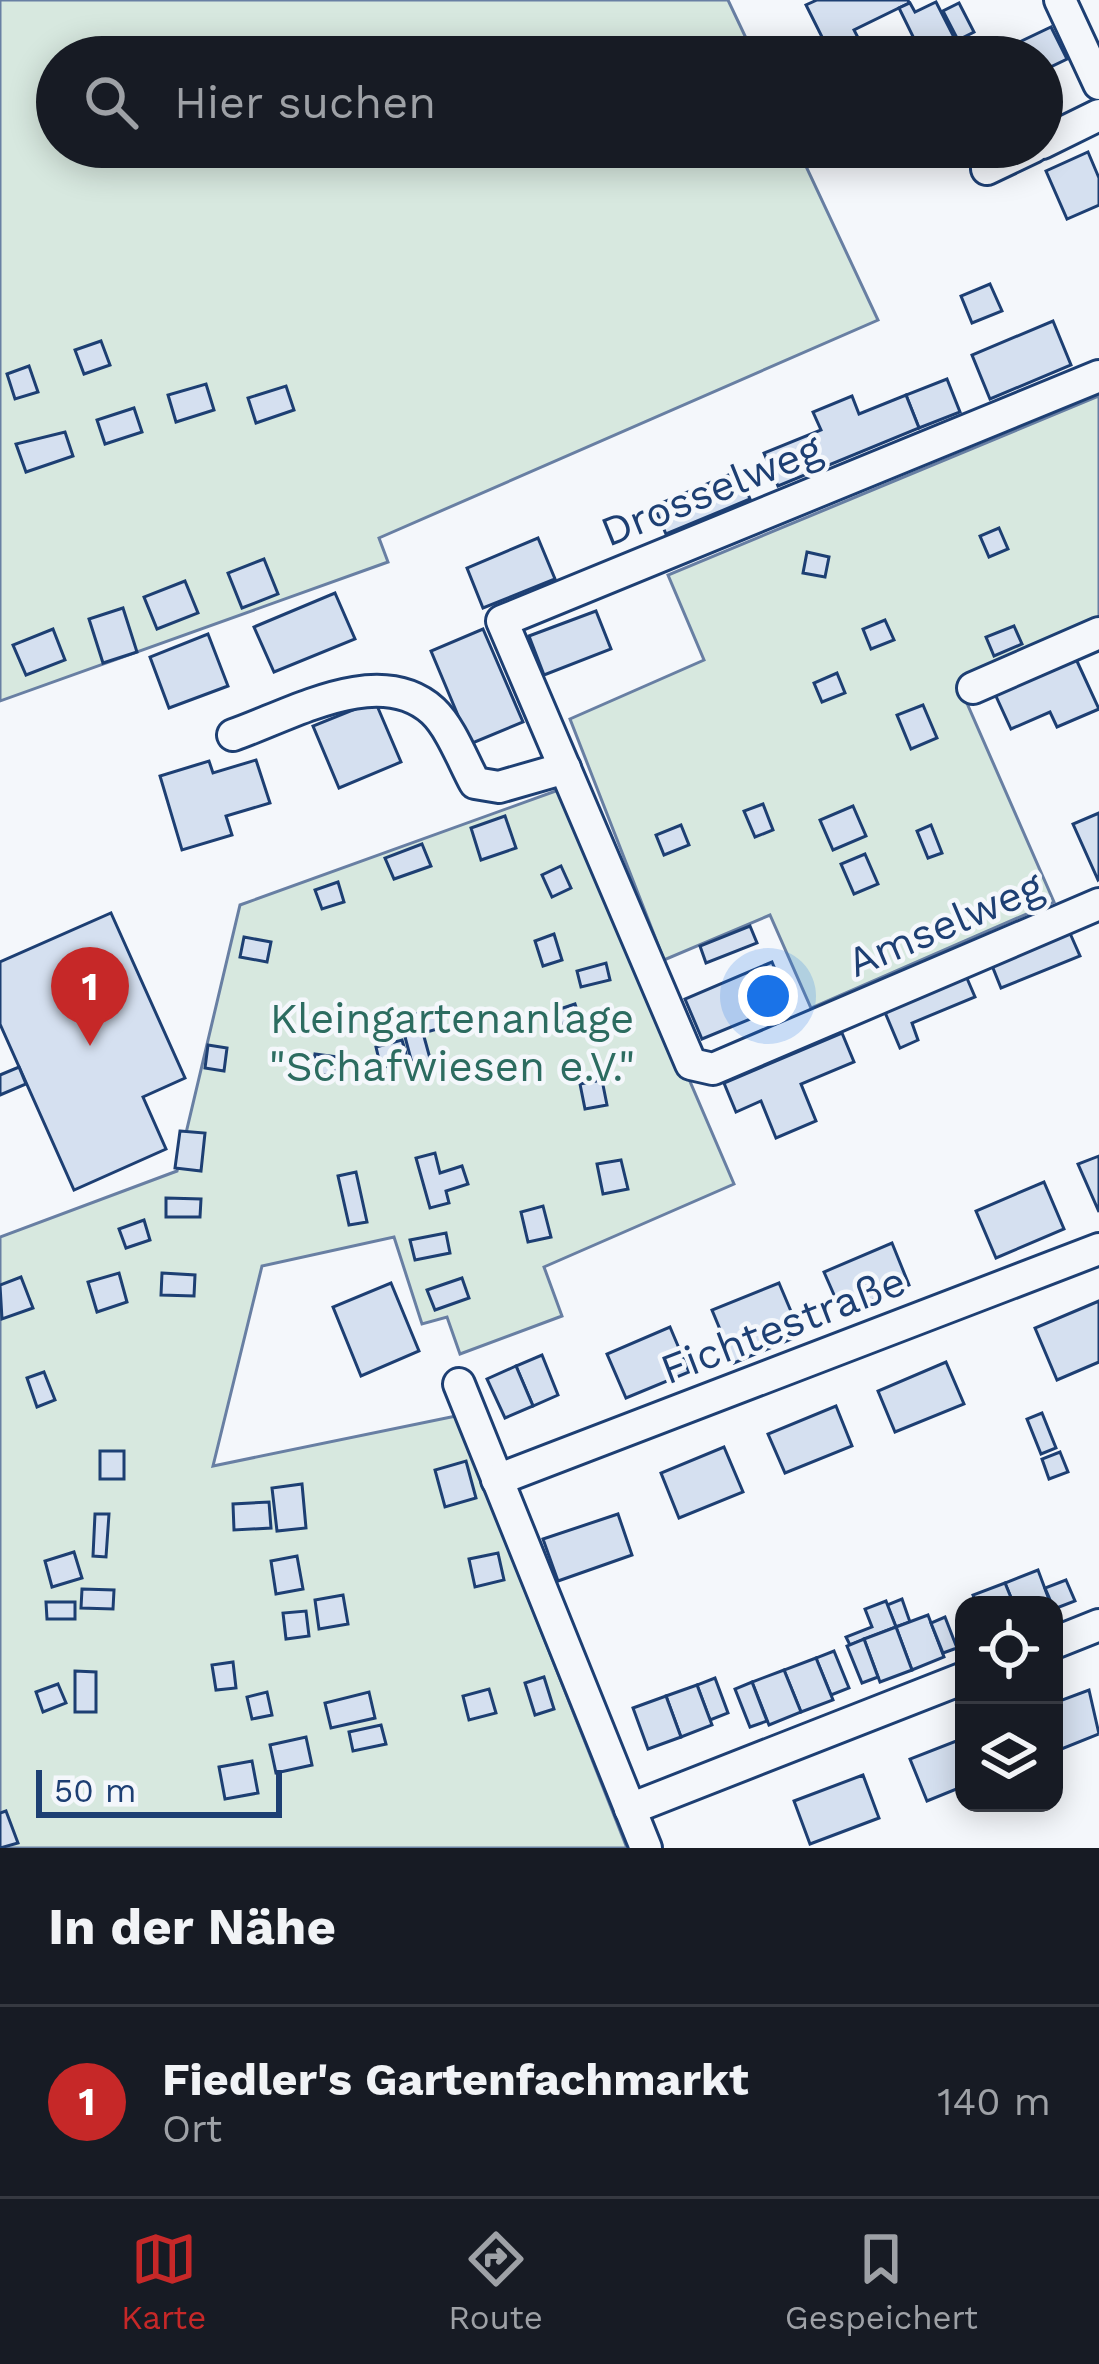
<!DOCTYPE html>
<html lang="de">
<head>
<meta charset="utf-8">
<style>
  :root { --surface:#171b24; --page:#20242c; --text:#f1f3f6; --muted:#9ea1a6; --line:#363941; --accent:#c62828 }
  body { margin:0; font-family:"Work Sans",sans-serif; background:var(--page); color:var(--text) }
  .controls { position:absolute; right:36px; bottom:36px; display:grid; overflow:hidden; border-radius:24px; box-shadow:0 6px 30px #0003 }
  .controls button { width:108px; height:108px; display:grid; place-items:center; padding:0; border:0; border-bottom:3px solid var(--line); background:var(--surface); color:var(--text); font:60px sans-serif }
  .scale { position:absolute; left:36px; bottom:30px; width:246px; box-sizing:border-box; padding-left:12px; border:6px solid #1d3f73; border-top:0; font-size:33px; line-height:42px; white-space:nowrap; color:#1d3f73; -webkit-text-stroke:9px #f4f7fb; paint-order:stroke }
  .you { position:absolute; left:768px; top:996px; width:42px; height:42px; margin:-30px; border:9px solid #fff; border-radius:50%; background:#1a73e8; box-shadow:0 0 0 18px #1a73e833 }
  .badge { display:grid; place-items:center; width:78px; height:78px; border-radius:50%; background:var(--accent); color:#fff; font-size:39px; font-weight:700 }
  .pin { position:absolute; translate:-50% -99px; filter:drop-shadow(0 3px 6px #0008) }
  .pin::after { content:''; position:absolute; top:63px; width:42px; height:36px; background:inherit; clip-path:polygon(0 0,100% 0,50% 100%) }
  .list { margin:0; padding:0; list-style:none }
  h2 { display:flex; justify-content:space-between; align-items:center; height:156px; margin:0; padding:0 48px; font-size:51px }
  h2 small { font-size:39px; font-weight:400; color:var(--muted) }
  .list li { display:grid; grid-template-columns:78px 1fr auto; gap:36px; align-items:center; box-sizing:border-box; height:192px; padding:0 48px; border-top:3px solid var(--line) }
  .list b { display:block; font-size:45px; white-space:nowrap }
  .list p { margin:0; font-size:39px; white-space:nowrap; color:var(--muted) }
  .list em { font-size:39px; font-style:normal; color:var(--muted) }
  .icon { flex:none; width:66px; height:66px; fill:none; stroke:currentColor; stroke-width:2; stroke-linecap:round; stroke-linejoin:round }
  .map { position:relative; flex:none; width:1099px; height:1848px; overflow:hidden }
  .search { position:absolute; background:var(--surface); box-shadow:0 6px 30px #0003; left:36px; right:36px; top:36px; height:132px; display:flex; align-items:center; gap:30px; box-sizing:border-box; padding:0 42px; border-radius:66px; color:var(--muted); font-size:45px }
  .sheet { height:348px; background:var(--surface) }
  nav { display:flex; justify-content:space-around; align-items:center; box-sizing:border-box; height:168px; border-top:3px solid var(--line); background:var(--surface); font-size:33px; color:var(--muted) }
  nav a { display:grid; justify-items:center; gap:6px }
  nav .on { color:var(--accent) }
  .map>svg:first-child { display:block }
</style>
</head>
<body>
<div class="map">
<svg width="1099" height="1848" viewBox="0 0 1099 1848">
  <rect width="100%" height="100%" fill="#f4f7fb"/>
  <g fill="#d7e8df" stroke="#687fa3" stroke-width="3">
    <polygon points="0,0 728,0 755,57 57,57 57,147 797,147 878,320 379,538 388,562 0,701"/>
    <polygon points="1099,396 1099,622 959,685 1054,902 811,1008 770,915 664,960 570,719 704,660 668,575"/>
    <polygon points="564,788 734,1184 544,1267 562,1316 460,1354 447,1317 422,1324 394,1237 262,1266 213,1466 456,1416 627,1848 0,1848 0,1237 177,1171 240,905"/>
  </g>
  <g fill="#d5e0f0" stroke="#1d3f73" stroke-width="3">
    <polygon points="817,0 908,0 909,3 854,30 867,55 832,57 806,5"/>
    <polygon points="936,2 962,53 954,57 923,57 899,8 910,3 915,12"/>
    <polygon points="959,3 974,32 958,40 943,11"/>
    <polygon points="1051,27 1067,59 1042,71 1042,57 1017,57 1011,46"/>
    <polygon points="1088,152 1099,178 1099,205 1067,219 1046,171"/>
    <polygon points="990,284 1002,311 972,323 961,296"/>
    <polygon points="1053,321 1071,365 990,399 972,355"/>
    <polygon points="101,341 110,365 84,374 75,350"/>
    <polygon points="29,366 38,392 15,399 7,374"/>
    <polygon points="947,379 960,412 919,428 906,395"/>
    <polygon points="206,384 214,410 176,422 168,395"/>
    <polygon points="286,386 294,410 256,423 248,398"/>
    <polygon points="906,395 919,428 778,486 764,453 821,430 813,412 852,396 859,414"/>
    <polygon points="134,408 142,432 105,444 97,420"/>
    <polygon points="65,432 73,456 26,472 16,444"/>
    <polygon points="738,471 750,499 666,534 654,506"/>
    <polygon points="999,528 1008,549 989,557 980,536"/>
    <polygon points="538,538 555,579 483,608 467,568"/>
    <polygon points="807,552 829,557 825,577 803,573"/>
    <polygon points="264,559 278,594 242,608 228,573"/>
    <polygon points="185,581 198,613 157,629 144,597"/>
    <polygon points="335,593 355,639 274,672 254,627"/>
    <polygon points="123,608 137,652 103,663 89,619"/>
    <polygon points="596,611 611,649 544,675 529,636"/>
    <polygon points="885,620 894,640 871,649 863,629"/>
    <polygon points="1014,626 1022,644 994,656 986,637"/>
    <polygon points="53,629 65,660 26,675 13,645"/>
    <polygon points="483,629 523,722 470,744 431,651"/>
    <polygon points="208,634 228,686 169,708 150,657"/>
    <polygon points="1076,659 1099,709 1057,727 1050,712 1011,729 995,694"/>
    <polygon points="837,673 845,693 822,702 814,683"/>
    <polygon points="375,701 401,762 339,788 313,726"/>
    <polygon points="923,705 937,738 911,749 897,715"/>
    <polygon points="256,760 270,803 226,816 232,835 182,850 160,776 209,761 213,773"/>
    <polygon points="763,804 773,830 755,837 744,811"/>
    <polygon points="853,806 866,836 833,850 820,820"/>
    <polygon points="1099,813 1099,879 1098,880 1073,824"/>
    <polygon points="505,816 516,848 481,860 471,828"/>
    <polygon points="681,825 689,845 664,855 656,835"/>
    <polygon points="931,825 942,853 928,858 917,831"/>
    <polygon points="422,844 431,866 394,879 385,858"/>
    <polygon points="865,854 878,884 854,894 841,864"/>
    <polygon points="561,866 571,888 552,897 542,875"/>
    <polygon points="338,882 344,902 322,909 315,890"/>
    <polygon points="111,913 185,1078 143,1097 166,1149 74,1190 0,1024 0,962"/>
    <polygon points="750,926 757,943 706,963 700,946"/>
    <polygon points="1069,931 1080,956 1001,988 991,963"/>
    <polygon points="554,934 562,960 543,966 535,941"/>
    <polygon points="244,937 271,942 267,962 240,957"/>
    <polygon points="772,962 789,1003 702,1039 685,999"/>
    <polygon points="606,963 610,980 581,987 577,971"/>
    <polygon points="966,976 975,997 912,1023 918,1040 900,1048 884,1010"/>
    <polygon points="575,1004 582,1025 564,1031 557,1010"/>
    <polygon points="436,1009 441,1028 423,1033 431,1062 413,1067 400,1018"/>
    <polygon points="842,1033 854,1062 801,1084 816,1121 776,1138 761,1101 736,1112 724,1083"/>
    <polygon points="402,1040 408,1061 381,1068 376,1047"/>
    <polygon points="208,1045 227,1048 224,1071 205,1068"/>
    <polygon points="315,1054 338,1057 335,1076 312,1073"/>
    <polygon points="19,1067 26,1084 0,1095 0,1075"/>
    <polygon points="602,1080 607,1105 585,1109 580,1084"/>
    <polygon points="180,1131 205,1133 201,1171 175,1168"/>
    <polygon points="435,1153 440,1173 462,1166 468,1184 446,1191 449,1203 430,1208 416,1158"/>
    <polygon points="1099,1156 1099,1212 1078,1164"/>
    <polygon points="621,1160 628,1189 603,1194 597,1164"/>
    <polygon points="356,1172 367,1222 349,1225 338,1176"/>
    <polygon points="1044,1182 1064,1229 996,1258 976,1211"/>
    <polygon points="166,1198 201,1199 200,1217 166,1217"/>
    <polygon points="543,1206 551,1237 528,1242 521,1212"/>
    <polygon points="144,1220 150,1240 126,1248 119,1229"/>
    <polygon points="446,1233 450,1253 415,1260 410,1240"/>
    <polygon points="892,1243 909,1285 842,1313 824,1272"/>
    <polygon points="119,1273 127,1302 97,1312 88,1282"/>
    <polygon points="162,1273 195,1275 194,1296 161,1295"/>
    <polygon points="21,1277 33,1308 2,1319 0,1285"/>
    <polygon points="462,1278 469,1298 435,1310 427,1290"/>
    <polygon points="391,1283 419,1351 361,1376 333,1307"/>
    <polygon points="779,1283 801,1335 734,1363 712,1310"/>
    <polygon points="1099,1301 1099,1362 1057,1380 1035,1328"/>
    <polygon points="670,1327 689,1372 626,1398 607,1354"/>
    <polygon points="542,1355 558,1395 533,1406 516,1366"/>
    <polygon points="946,1362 964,1404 895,1432 878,1391"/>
    <polygon points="516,1366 533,1406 505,1418 487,1379"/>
    <polygon points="44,1372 55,1400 37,1407 27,1378"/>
    <polygon points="836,1406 852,1446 785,1473 768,1434"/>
    <polygon points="1042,1413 1056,1448 1041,1454 1027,1419"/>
    <polygon points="724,1447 743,1492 679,1518 661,1473"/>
    <rect x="100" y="1451" width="24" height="28"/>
    <polygon points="1060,1452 1068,1472 1049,1479 1042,1459"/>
    <polygon points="466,1461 476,1498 445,1507 435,1470"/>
    <polygon points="302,1484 306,1528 277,1531 272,1488"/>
    <polygon points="269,1502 271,1528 234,1530 233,1504"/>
    <polygon points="95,1514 109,1514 106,1557 93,1556"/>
    <polygon points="618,1514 632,1555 558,1581 543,1539"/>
    <polygon points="74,1552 82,1578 52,1587 45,1561"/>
    <polygon points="498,1553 504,1580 475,1587 469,1559"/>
    <polygon points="297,1556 303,1589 276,1594 271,1561"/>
    <polygon points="1038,1570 1051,1605 1014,1605 1005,1583"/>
    <polygon points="1066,1580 1075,1601 1054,1609 1045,1588"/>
    <polygon points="1005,1583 1014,1605 977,1605 973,1595"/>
    <polygon points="82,1589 114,1590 113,1609 81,1608"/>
    <polygon points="343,1595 348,1624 319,1629 315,1600"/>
    <polygon points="902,1599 910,1622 896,1627 887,1605"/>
    <polygon points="886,1601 896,1627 850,1645 846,1637 872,1627 865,1609"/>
    <polygon points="46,1602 75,1602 75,1619 47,1619"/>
    <polygon points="306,1611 309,1636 286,1639 283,1613"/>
    <polygon points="928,1615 944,1657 912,1670 896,1627"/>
    <polygon points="945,1617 957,1648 943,1653 931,1623"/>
    <polygon points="896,1627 912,1670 880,1682 864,1639"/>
    <polygon points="864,1639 878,1677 862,1683 847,1646"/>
    <polygon points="834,1651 849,1688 831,1695 816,1658"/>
    <polygon points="816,1658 833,1700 801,1712 784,1670"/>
    <polygon points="233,1662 236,1688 216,1690 212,1665"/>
    <polygon points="784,1670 801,1712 769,1725 752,1682"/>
    <polygon points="75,1671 96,1672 96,1712 75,1712"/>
    <polygon points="544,1677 554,1709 535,1715 525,1683"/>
    <polygon points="715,1678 728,1713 710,1720 697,1685"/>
    <polygon points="752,1682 767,1721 750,1727 735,1689"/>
    <polygon points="58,1684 66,1703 43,1712 36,1692"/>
    <polygon points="697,1685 712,1725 681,1737 666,1696"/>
    <polygon points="489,1689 496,1713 469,1720 463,1696"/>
    <polygon points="1089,1690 1099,1734 1054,1752 1054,1703"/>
    <polygon points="267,1692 272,1715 252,1719 247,1697"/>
    <polygon points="369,1692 375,1718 331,1728 325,1703"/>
    <polygon points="666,1696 681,1737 648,1749 633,1708"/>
    <polygon points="381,1725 386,1744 353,1751 349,1732"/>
    <polygon points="306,1737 312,1765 276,1773 270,1745"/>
    <polygon points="964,1738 964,1786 927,1801 910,1759"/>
    <polygon points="252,1761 258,1793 225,1799 219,1767"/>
    <polygon points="863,1775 879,1818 810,1844 794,1801"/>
    <polygon points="6,1811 18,1843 0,1848 0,1813"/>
  </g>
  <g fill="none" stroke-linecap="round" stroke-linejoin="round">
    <g stroke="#1d3f73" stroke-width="36">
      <g id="street">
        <polyline points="1060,0 1099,84"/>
        <polyline points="1042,143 1099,115"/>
        <polyline points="987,169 1033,147"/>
        <polyline points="1099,376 502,621 691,1064 713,1069 1099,904"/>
        <polyline points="973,688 1099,633"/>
        <path d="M 233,735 C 291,715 379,662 433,711 C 451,728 463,761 475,783 L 499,787 L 565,768"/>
        <polyline points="459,1384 646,1848"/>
        <polyline points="497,1480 1099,1249"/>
        <polyline points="1054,1643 1099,1625"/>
        <polyline points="630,1809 964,1678"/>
      </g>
    </g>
    <use href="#street" stroke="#f4f7fb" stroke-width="30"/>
  </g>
  <g text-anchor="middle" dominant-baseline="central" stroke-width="9" stroke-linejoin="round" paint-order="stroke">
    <g font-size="42" fill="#1d3f73" stroke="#f4f7fb">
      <text transform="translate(711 490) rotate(-22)">Drosselweg</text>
      <text transform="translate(945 924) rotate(-23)">Amselweg</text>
      <text transform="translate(783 1325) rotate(-21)">Fichtestraße</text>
    </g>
    <g font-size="42" fill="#2c6c60" stroke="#f4f7fb">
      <text x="452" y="1018">Kleingartenanlage<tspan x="452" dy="48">"Schafwiesen e.V."</tspan></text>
    </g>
  </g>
</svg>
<div class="controls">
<button><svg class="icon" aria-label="locate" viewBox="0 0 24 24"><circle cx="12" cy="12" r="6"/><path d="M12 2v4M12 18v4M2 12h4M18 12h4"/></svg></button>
<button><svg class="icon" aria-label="layers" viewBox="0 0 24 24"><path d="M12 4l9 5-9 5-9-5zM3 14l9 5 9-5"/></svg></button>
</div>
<div class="scale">50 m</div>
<div class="you"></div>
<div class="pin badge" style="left:90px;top:1046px">1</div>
<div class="search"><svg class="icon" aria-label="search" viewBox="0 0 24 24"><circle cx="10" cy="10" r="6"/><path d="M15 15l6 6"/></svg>Hier suchen</div>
</div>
<section class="sheet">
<h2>In der Nähe<small></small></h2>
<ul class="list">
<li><span class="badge">1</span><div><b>Fiedler's Gartenfachmarkt</b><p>Ort</p></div><em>140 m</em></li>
</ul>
</section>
<nav>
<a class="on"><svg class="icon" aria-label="map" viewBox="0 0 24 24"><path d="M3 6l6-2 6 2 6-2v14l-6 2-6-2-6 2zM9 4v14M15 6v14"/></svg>Karte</a>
<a><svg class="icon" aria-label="directions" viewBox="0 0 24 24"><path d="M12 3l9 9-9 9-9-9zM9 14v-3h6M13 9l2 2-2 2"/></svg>Route</a>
<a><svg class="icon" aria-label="saved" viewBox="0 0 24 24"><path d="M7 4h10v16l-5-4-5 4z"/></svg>Gespeichert</a>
</nav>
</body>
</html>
